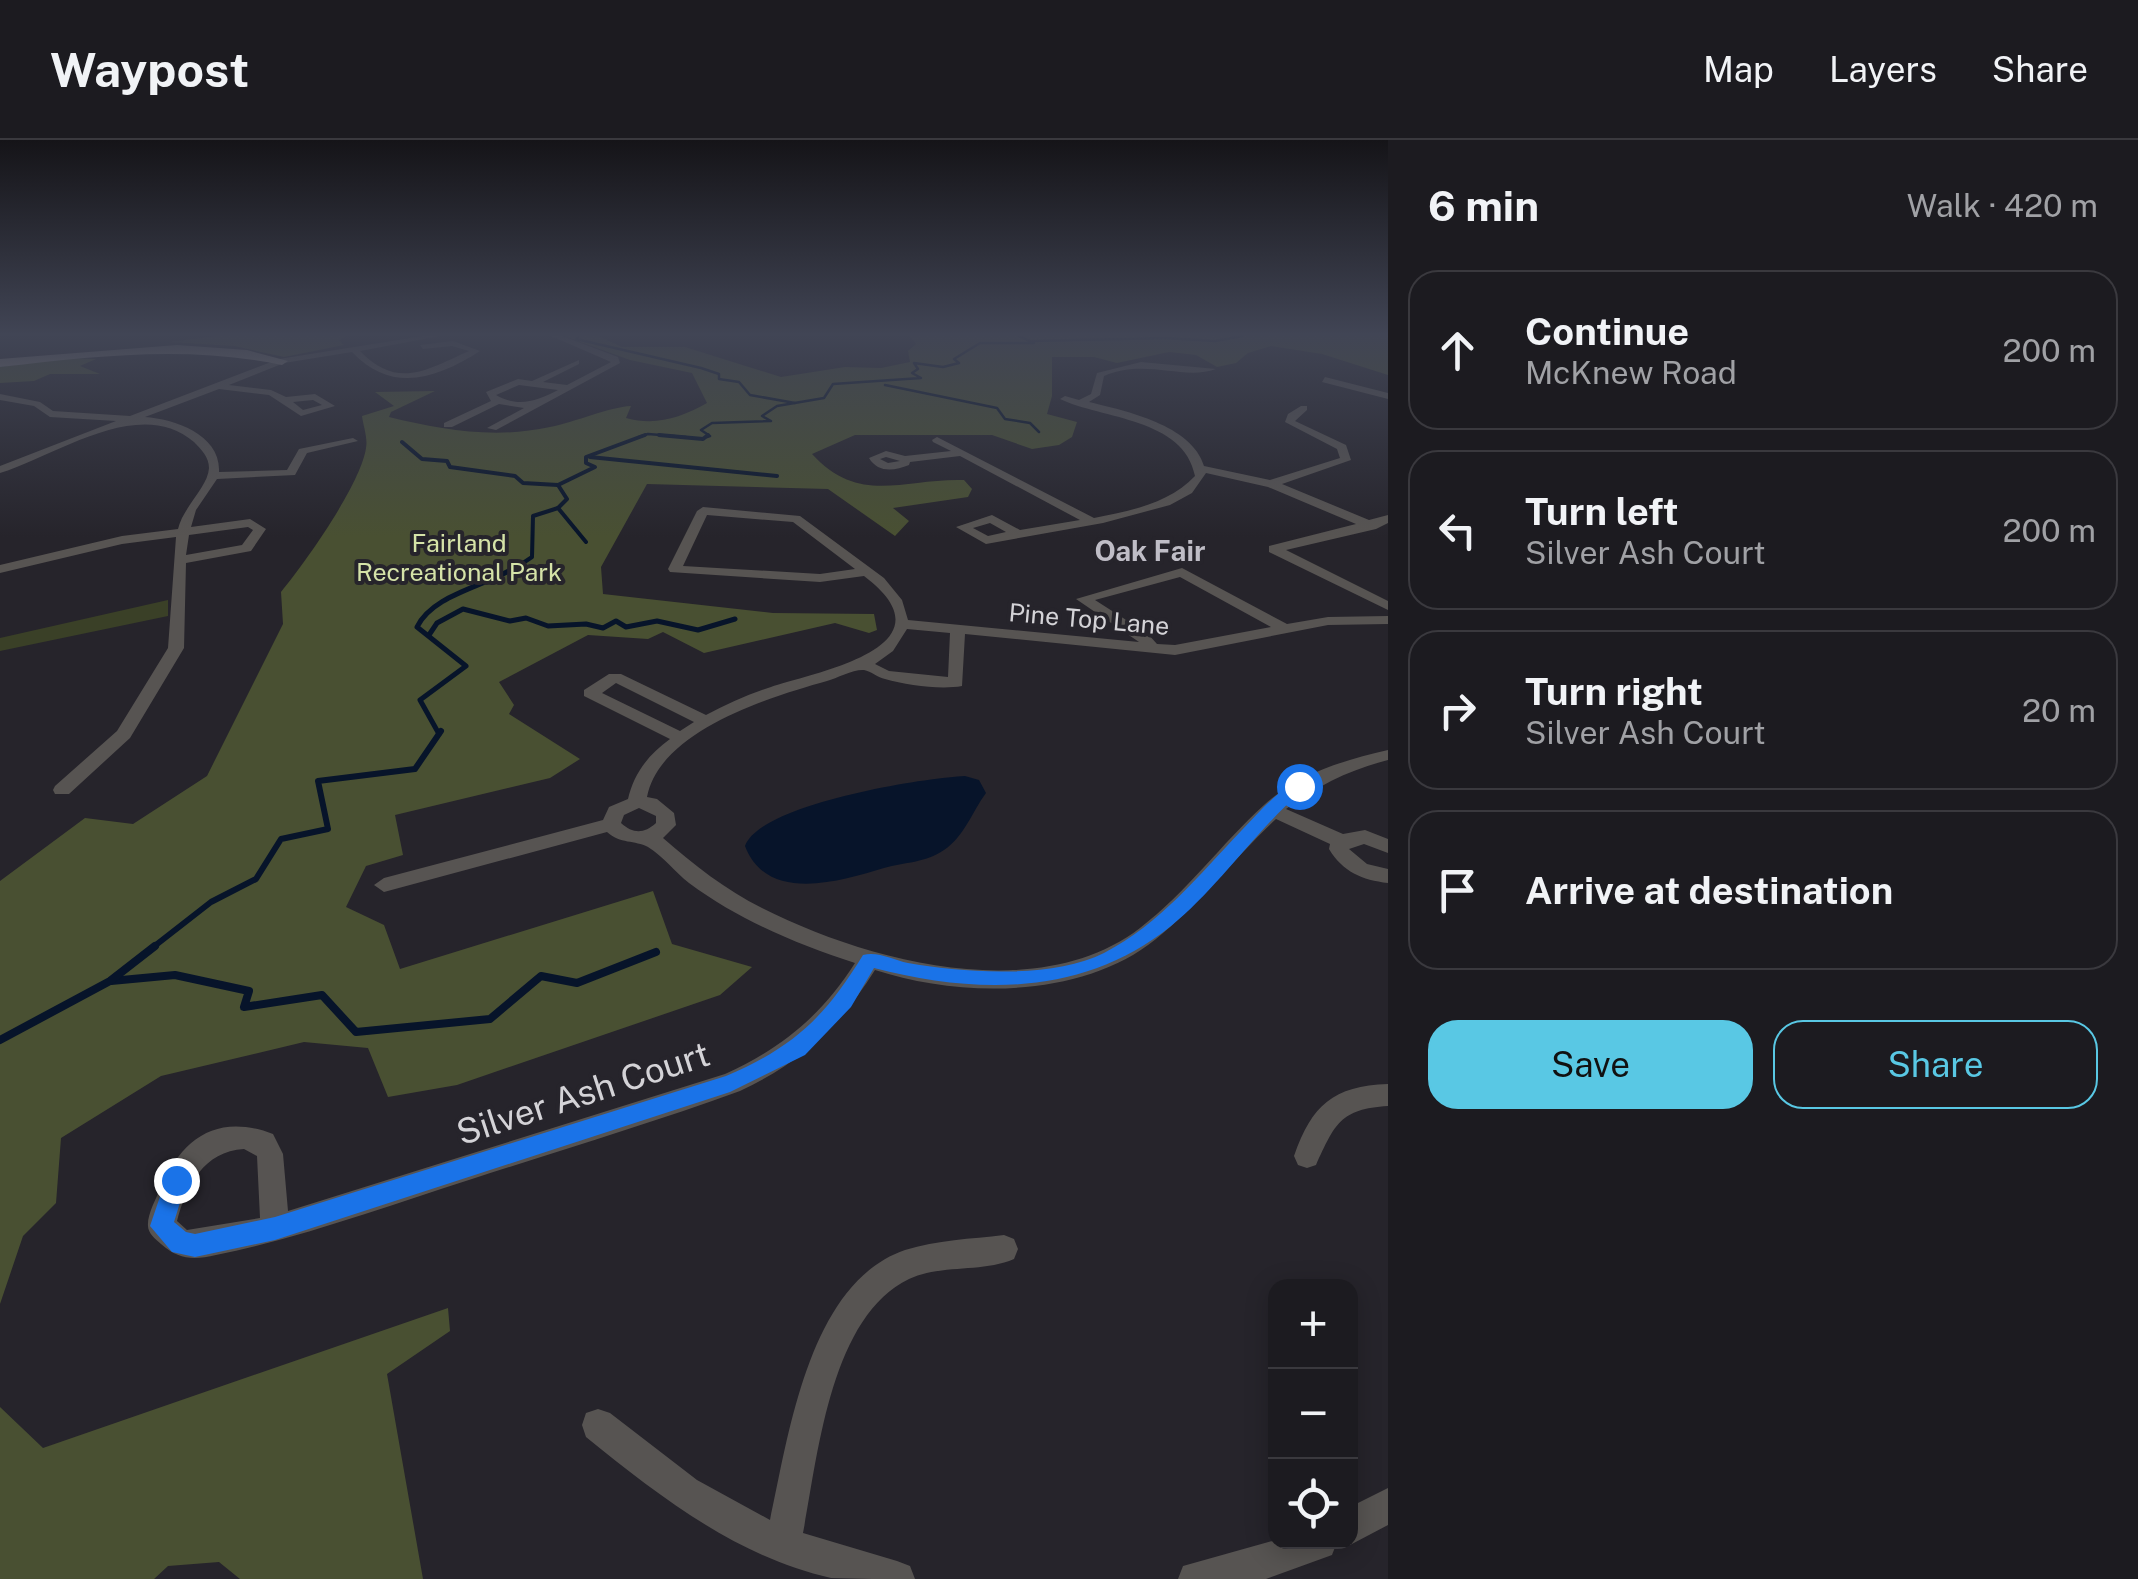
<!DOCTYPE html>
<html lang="en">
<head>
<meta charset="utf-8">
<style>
  :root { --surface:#1c1b20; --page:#252429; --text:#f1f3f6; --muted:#a0a1a5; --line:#3a393e; --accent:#59c8e4 }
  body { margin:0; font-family:"Public Sans",sans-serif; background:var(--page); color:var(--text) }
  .controls { position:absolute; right:30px; bottom:30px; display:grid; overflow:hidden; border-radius:20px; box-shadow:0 5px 25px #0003 }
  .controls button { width:90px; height:90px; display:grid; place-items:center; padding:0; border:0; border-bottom:2px solid var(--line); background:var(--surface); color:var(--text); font:50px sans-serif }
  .stop { position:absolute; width:30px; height:30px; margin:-22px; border:8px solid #1a73e8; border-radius:50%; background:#fff }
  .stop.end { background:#1a73e8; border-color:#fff; box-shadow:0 2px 10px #0008 }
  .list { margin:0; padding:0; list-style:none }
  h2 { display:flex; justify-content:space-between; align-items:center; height:130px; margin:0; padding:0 40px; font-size:42px }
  h2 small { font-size:32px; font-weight:400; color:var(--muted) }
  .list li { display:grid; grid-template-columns:65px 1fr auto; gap:30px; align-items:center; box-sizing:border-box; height:160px; margin:0 20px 20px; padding:0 20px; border:2px solid var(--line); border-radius:30px }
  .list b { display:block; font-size:38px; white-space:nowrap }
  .list p { margin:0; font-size:32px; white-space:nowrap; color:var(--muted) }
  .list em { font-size:32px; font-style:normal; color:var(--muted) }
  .actions { display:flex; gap:20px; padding:30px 40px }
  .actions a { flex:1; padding:22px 0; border:2px solid var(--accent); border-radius:30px; text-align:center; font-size:35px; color:var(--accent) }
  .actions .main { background:var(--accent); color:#111 }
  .icon { flex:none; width:55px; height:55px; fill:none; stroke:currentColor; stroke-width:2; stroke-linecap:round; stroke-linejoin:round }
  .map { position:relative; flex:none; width:1388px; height:1439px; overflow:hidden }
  header { display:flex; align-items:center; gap:60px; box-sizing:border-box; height:140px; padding:0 50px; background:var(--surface); border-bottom:2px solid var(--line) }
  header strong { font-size:48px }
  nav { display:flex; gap:55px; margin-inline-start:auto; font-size:35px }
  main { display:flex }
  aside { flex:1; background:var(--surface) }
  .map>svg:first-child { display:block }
</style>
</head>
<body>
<header>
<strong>Waypost</strong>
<nav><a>Map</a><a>Layers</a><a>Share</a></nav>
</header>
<main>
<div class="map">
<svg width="1388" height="1439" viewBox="0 0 1388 1439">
  <rect width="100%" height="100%" fill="#26242b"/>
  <polygon fill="#3a4027" points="168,460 168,476 0,511 0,498"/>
  <g fill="#495032">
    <polygon points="218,196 347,196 339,200 344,205 284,217 234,206 169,202"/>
    <path d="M 564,196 L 598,196 L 622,207 L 685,207 L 781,237 L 845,227 L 881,228 L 910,222 L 908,211 L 916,204 L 910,196 L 1388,196 L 1388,235 L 1322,214 L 1271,206 L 1248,213 L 1236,223 L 1217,227 L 1196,215 L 1169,212 L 1117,223 L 1094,217 L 1052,217 L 1052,256 L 1047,274 L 1077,282 L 1072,297 L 1059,305 L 1032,309 L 992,295 L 855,295 L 812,314 C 860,366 903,338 964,340 L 972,349 L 968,357 L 893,368 L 909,381 L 895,396 L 828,349 L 647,344 L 601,427 L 603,454 L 773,473 L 874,474 L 877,490 L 869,493 L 835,483 L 704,513 L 663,492 L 648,499 L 588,495 L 499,542 L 514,565 L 509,574 L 580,619 L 550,638 L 395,675 L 403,715 L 366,726 L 346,767 L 384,785 L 400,829 L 653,751 L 672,804 L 752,827 L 720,855 L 457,945 L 388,957 L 368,908 L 304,902 L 161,936 L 61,998 L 56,1063 L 23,1096 L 0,1164 L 0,741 L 85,678 L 133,684 L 207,636 L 283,484 L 281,452 C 305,423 361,344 366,308 C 368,298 363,285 362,276 L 394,266 L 375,252 L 435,251 L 391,272 L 389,277 C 442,290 495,299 550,287 C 576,282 609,267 631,266 L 626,278 C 656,286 680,278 707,263 L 692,233 L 630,220 Z"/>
    <polygon points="71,218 96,219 80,226 100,234 50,234 34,241 0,243 0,227"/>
    <polygon points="448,1168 450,1191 387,1234 423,1439 240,1439 219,1422 168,1426 154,1439 0,1439 0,1267 43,1308"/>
  </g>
  <path fill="#07142a" d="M 965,636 L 979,640 L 986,653 C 972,672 964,697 944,710 C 925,723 905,722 884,728 C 841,741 767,764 745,706 C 760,664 922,638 965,636 Z"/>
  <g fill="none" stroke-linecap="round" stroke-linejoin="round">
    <g stroke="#07142a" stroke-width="2.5">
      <polyline points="579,196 576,199 701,228 719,234 719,239 739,242 750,255 795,263"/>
      <polyline points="1030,201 1167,198 1215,201 1243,196"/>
      <polyline points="885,245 997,268 1005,279 1030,283 1039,292"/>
      <polyline points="639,297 648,294 686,297"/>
      <polyline points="707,297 710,296 701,290 712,283 771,281 762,276 777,266 824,258 833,244 921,238 912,233 918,229 914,223 943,227 959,223 954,219 980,203 1034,203 1019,196"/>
    </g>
    <g stroke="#07142a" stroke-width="4">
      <polyline points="659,295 703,299 708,295"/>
      <polyline points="402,302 422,319 447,321 450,327 515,336 523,343 558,345 567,359 558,368"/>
      <polyline points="590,317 777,336"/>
      <polyline points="558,345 595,327 586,323 586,317 645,295"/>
      <polyline points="517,427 532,417 533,376 558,368 586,402"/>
    </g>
    <g stroke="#07142a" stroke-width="5">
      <polyline points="429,495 437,483 463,469 510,481 526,478 548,486 586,484 603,488 616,481 626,487 657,481 698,490 735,479"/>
      <path d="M 439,594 L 420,560 L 466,526 L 417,487 C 434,453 487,447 521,424"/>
    </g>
    <polyline stroke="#07142a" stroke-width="6" points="152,808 211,762 256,739 281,699 328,689 318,641 415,629 441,591"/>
    <g stroke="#07142a" stroke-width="8">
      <polyline points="111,841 175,835 249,851 244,867 322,855 356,892 490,879 541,836 577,843 656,812"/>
      <polyline points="0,900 110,841 155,806"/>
    </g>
    <g fill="#575452" fill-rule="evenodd">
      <path d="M 423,196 L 440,196 L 360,211 C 398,250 426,230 469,211 L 452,206 L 423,209 L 420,205 L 453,201 L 480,211 C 436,239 392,254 352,212 L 284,223 L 229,245 L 271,250 L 286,257 L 315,254 L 335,266 L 301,276 L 269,255 L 219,249 L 145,277 C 175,279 221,295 219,332 L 287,330 L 299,309 L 353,298 L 358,301 L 307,313 L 295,335 L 217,339 L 196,370 L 191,387 L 250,379 L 266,389 L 251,411 L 186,423 L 184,508 L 130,598 L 69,654 L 55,654 L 53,650 L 55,646 L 117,591 L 168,508 L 176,397 L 122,404 L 0,433 L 0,425 L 122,396 L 178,389 C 183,367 208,347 209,328 C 209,317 201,309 194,302 C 140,255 57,315 0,333 L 0,326 L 116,281 L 50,277 L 34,266 L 0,260 L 0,254 L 40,262 L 53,271 L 130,276 L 279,219 ZM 313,260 L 322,265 L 303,270 L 293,262 ZM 248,387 L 253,390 L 242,405 L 186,415 L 189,395 Z"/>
      <path d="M 551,196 L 562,196 L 618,217 L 620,223 L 496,290 L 487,288 L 524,268 L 499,264 L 452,287 L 444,287 L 444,283 L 491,261 L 486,252 L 518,239 L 532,241 L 579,220 L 579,224 L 543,242 L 567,245 L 611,222 ZM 519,245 L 558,250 C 537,261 518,268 496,255 Z"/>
      <path d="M 1141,222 L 1216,229 C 1183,241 1146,218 1104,236 L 1100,255 L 1089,262 C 1126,271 1192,285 1204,326 L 1270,340 L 1340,318 L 1337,309 L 1285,282 L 1288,274 L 1301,266 L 1307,266 L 1307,270 L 1295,281 L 1346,305 L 1351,320 L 1282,344 L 1369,380 L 1388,375 L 1388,383 L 1376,389 L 1286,410 L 1388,461 L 1388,470 L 1269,412 L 1269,406 L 1356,384 L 1268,347 L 1206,333 L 1192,353 L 1170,365 L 1103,383 L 986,404 L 956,387 L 992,375 L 1020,390 L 1080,380 L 960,316 L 910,322 L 909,325 C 894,331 878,333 869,318 L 886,311 L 905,316 L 951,311 L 933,302 L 932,300 L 937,297 L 1094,378 C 1130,371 1170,363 1195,336 C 1184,278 1102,279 1060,259 L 1065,256 L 1079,260 L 1091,254 L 1097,233 ZM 886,317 L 900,321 L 888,323 L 880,319 ZM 990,383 L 1006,392 L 988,396 L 973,388 Z"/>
      <polygon points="1325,237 1388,253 1388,259 1322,242"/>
      <path d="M 703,367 L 800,376 L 884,438 L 902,460 L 908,480 L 1139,502 L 1076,459 L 1182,428 L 1287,484 L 1328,477 L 1388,476 L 1388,484 L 1328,485 L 1175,515 L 965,494 L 962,546 C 940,550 907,545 885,539 C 878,538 871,531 864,530 C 854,529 837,538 827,541 C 770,557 660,590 647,657 L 657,659 L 674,673 L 676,685 L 663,698 C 694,725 726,750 762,768 C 867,821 1037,867 1140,788 C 1187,752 1222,703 1264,665 C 1298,634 1344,620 1388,610 L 1388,620 C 1349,630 1319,645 1286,669 L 1343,694 L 1365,690 L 1388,699 L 1388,713 L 1364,704 L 1349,709 L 1367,724 L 1388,729 L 1388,743 C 1362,740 1343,732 1329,709 L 1330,704 L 1276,679 C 1234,718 1201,763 1156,799 C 1082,859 961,858 875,830 C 840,886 800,923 740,951 C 652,983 561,1010 472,1039 C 387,1066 304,1097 216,1115 C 194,1120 179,1120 161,1104 C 155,1099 148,1093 148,1086 C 147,1075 156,1059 160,1049 C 182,997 218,973 273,994 L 283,1014 L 288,1071 L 725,934 C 781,909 822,875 855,823 C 796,804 739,780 689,743 C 675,732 663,716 648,707 C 635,700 620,704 607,692 L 384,752 L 374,745 L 384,738 L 603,680 L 609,667 L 628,659 C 634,633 649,614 670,599 L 584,556 L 584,550 L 609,534 L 621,534 L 706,575 C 727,564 748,554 771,547 C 816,532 958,507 864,436 L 820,442 L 670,432 L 668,429 L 697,371 ZM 707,375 L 793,382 L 855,429 L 820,434 L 683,426 ZM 1180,437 L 1271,487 L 1175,505 L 1157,504 L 1148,494 L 1095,460 ZM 907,489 L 950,493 L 948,537 L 889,531 L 875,524 L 893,511 ZM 616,543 L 694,582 L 680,591 L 602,553 ZM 639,668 L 656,676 L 656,683 C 644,694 633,694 621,683 L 624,675 ZM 244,1009 L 257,1016 L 260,1078 L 187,1090 L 177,1081 C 186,1046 204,1011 244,1009 Z"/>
      <path d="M 1388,944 L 1388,966 C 1340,969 1335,984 1316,1025 L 1307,1028 L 1298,1025 L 1294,1016 C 1312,965 1333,946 1388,944 Z"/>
      <path d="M 1004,1095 L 1014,1099 L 1018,1109 L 1014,1119 C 981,1133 941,1124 909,1139 C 830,1177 818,1316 803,1393 L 897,1421 L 910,1426 L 915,1439 C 889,1439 856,1439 831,1438 C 737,1417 659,1356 586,1297 L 582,1285 L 586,1273 L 598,1269 L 610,1273 L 697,1340 L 770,1380 C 789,1293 809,1143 905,1110 C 937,1100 971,1099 1004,1095 Z"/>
      <polygon points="1388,1348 1388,1385 1350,1405 1342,1402 1350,1402 1350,1367"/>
      <polygon points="1276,1400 1337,1402 1332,1415 1266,1439 1178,1439 1183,1426"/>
    </g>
    <path fill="#928c86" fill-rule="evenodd" d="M 177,205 L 247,210 L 288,221 L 282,225 C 187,205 95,216 0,227 L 0,219 Z"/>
  </g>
  <linearGradient id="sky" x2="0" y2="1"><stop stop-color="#151418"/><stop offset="0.49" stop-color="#414555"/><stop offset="1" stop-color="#414555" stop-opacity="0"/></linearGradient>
  <rect width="1388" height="397" fill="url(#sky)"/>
  <path fill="#1a73e8" d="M 1299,641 L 1306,646 L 1304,649 C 1256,690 1218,748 1171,786 C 1084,856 978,855 874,828 L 851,867 L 805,915 L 730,952 L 275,1100 L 195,1117 L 172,1112 L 150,1086 L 168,1033 L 176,1030 L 184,1033 L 187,1040 L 174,1082 L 186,1092 L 195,1094 L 275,1077 L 726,936 C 794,907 825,877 863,815 C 878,811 893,820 908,823 C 964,833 1052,839 1104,813 C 1160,784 1199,735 1241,691 C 1258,674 1277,650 1299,641 Z"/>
  <g text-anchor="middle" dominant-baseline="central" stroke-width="8" stroke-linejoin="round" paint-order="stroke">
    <g font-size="25" fill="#d5e3a8" stroke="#26242b">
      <text x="459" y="403">Fairland<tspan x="459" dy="29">Recreational Park</tspan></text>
    </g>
    <g font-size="25" fill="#d4d3d7" stroke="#26242b">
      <text transform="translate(1089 479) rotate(5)">Pine Top Lane</text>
    </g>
    <g font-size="28" font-weight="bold" fill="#bfbdc6" stroke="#26242b">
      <text x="1150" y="410">Oak Fair</text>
    </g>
    <g font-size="35" fill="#d4d3d7" stroke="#26242b">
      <text transform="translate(583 953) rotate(-18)">Silver Ash Court</text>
    </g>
  </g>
</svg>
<div class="controls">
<button>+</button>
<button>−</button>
<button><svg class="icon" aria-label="locate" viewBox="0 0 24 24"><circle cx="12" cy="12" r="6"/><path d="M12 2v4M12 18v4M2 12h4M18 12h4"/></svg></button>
</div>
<div class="stop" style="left:1299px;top:646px"></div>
<div class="stop end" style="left:176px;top:1040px"></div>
</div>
<aside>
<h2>6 min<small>Walk · 420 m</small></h2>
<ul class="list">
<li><svg class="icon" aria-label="ahead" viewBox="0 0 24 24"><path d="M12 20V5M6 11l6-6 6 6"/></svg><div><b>Continue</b><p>McKnew Road</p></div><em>200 m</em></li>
<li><svg class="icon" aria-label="left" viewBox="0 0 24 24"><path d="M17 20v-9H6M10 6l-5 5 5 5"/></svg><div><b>Turn left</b><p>Silver Ash Court</p></div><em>200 m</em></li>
<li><svg class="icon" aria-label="right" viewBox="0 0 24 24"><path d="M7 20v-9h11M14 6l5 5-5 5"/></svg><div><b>Turn right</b><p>Silver Ash Court</p></div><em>20 m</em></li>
<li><svg class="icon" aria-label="arrive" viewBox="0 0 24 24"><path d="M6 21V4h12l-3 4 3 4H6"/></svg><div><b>Arrive at destination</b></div></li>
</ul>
<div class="actions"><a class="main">Save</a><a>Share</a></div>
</aside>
</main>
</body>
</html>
